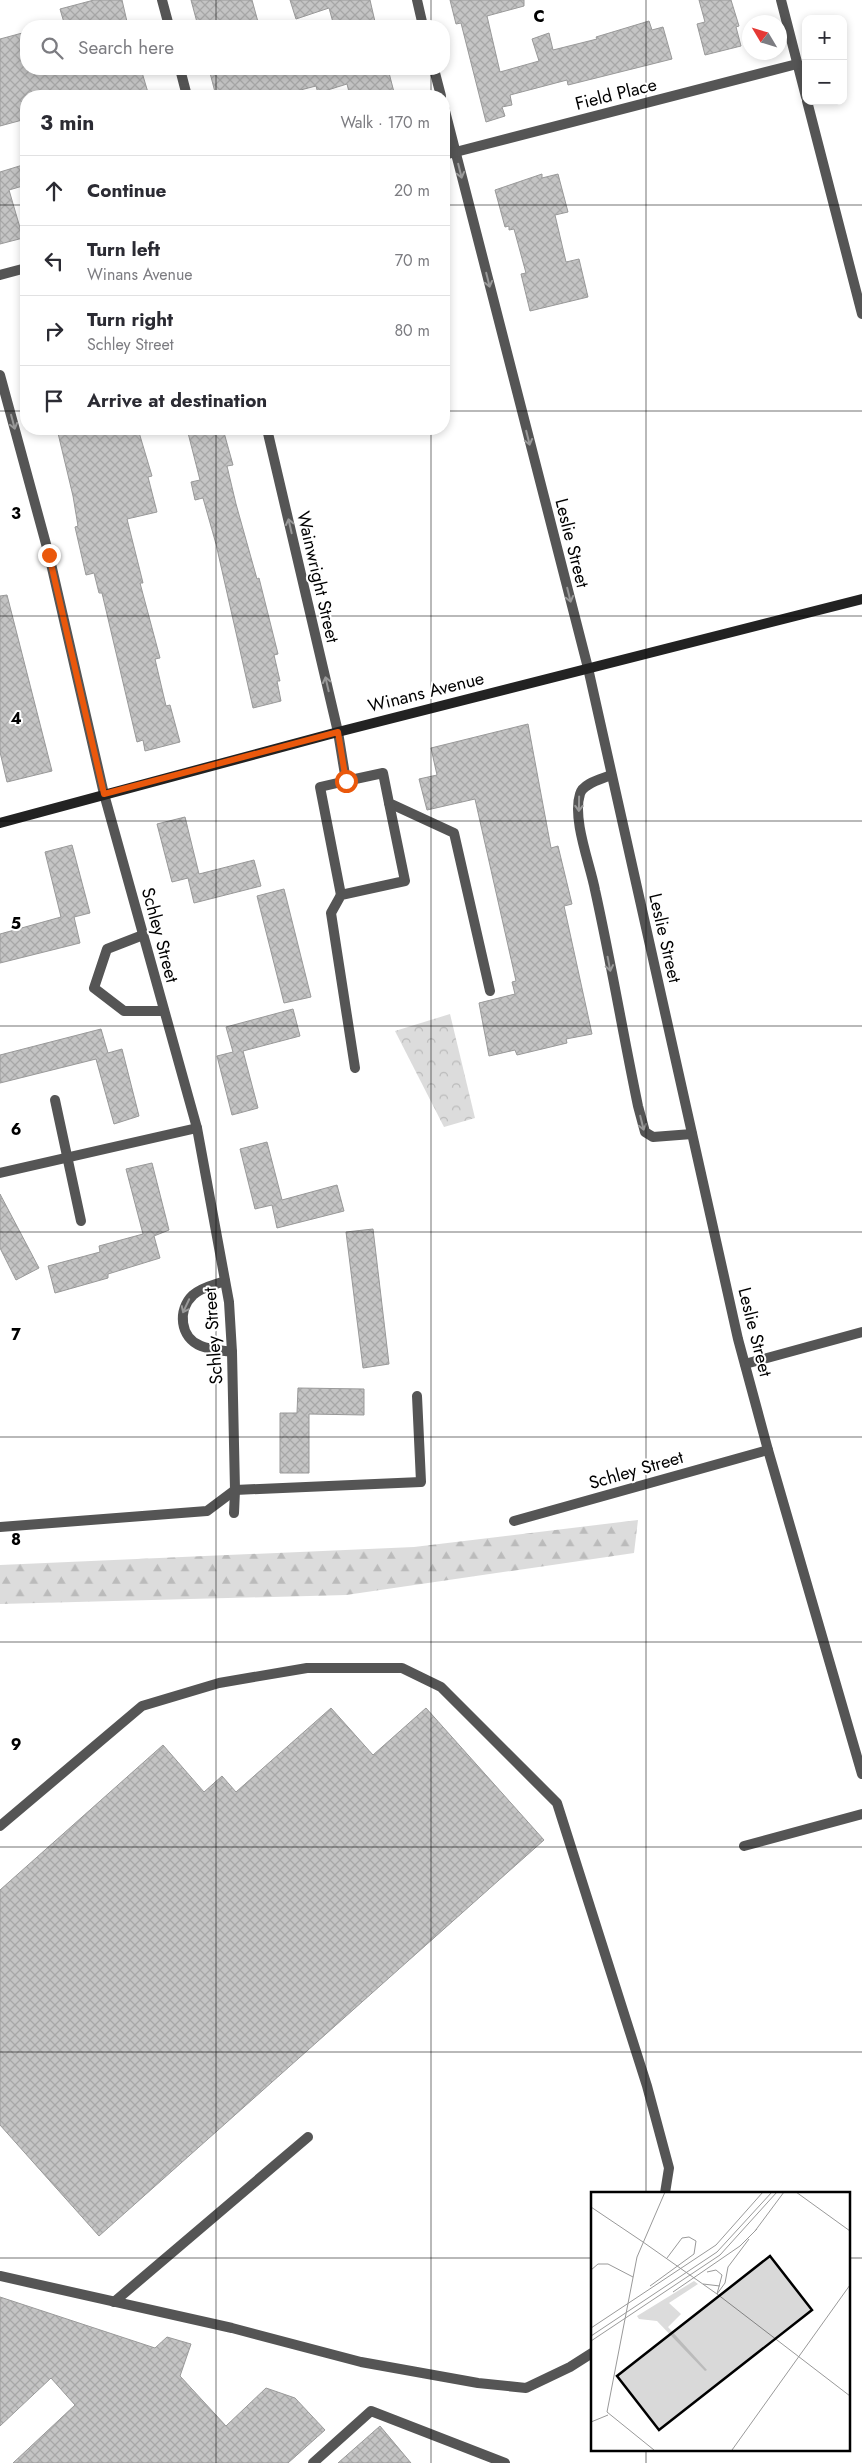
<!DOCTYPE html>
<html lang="en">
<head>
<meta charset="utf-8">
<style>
  :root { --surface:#fff; --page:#f2f2f3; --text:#2b2b33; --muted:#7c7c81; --line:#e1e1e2 }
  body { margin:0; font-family:Jost,sans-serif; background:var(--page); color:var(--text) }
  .controls { position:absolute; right:15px; top:15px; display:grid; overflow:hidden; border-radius:10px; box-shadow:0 2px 8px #0003 }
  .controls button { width:45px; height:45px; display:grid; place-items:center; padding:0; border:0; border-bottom:1px solid var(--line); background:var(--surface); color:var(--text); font:25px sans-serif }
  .compass { position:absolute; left:742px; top:15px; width:45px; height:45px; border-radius:50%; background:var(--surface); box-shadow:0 2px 8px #0003; rotate:308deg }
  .stop { position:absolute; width:15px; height:15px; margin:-11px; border:4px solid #ea580c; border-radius:50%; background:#fff }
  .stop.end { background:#ea580c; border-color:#fff; box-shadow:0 1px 5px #0008 }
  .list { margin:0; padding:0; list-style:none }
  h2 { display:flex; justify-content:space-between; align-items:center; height:65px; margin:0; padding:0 20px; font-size:21px }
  h2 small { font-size:16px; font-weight:400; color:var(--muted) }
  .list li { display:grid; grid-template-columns:32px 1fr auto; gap:15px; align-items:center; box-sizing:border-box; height:70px; padding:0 20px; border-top:1px solid var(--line) }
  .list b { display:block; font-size:19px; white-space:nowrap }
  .list p { margin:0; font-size:16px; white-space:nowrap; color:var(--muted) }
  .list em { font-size:16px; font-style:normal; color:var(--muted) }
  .icon { flex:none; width:28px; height:28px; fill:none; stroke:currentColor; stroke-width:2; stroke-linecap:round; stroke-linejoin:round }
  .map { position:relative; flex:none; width:862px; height:2463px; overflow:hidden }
  .search { position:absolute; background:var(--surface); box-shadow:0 2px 8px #0003; left:20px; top:20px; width:430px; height:55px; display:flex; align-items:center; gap:12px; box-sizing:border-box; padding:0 18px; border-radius:20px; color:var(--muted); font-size:19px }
  .panel { position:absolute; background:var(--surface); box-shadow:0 2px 8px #0003; left:20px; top:90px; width:430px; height:345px; border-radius:20px }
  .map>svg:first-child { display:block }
</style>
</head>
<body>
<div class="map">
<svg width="862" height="2463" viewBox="0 0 862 2463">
  <defs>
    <pattern id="forest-firs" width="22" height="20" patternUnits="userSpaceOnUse" patternTransform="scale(1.25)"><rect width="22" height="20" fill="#dcdcdc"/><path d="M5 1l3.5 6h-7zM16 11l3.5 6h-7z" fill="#bbb"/></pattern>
    <pattern id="park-crowns" width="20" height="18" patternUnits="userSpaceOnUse" patternTransform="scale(1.25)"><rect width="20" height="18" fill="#dcdcdc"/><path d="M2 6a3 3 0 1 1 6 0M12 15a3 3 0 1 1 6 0" fill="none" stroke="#bbb"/></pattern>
    <pattern id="building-cross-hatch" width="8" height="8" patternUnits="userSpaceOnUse" patternTransform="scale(1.25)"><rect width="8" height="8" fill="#c4c4c4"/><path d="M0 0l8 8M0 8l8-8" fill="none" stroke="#a7a7a7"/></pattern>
  </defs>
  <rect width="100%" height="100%" fill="#fff"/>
  <polygon fill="url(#forest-firs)" points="638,1520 634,1553 346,1595 0,1604 0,1565 414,1547"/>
  <polygon fill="url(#park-crowns)" points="450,1014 475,1118 444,1127 395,1031"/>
  <g fill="url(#building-cross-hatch)" stroke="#999">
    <polygon points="94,0 122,0 128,26 65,26 60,9"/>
    <polygon points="191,0 252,0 258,22 242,26 198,26"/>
    <polygon points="290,0 370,0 376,26 334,26 329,8 296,19"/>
    <polygon points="450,0 524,0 524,6 487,16 500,72 539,61 532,39 549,33 553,50 597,39 596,37 649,21 652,30 663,27 672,59 568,85 567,80 510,95 512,105 502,107 505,116 486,122 461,23 456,24"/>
    <polygon points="699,0 731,0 739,26 736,27 741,46 705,55 697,24 705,22"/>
    <polygon points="26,32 26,69 141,69 149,96 26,96 26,119 0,126 0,39"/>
    <polygon points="209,69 388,69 395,96 350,96 347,84 318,93 316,86 277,96 216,96"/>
    <polygon points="26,164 26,185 9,190 23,238 0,244 0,172"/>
    <polygon points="542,174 542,178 558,174 568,212 555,215 566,262 579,259 588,297 530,311 521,274 526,273 514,229 509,230 509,226 505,227 495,190"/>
    <polygon points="57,429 138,429 152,476 148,477 157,512 127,519 143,583 140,583 160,658 155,659 166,706 170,705 180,742 145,751 143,740 137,742 102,593 99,593 94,573 86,575 75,527 78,526 73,496"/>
    <polygon points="187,429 223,429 233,465 227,466 236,504 257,579 259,578 278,654 274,655 280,681 277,681 281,701 253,708 216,544 203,498 195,500 191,482 200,480"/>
    <polygon points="7,595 52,771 7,782 0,752 0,596"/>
    <polygon points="528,724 551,848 558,846 572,904 564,906 592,1034 566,1039 567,1043 517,1055 515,1050 489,1056 479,1003 515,994 512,982 516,981 475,799 427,810 419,779 437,775 431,748"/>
    <polygon points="185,817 199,874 254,860 261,886 194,903 188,878 172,882 157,824"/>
    <polygon points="72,845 90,913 74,917 80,943 0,963 0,934 61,917 45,852"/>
    <polygon points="284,889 311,997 284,1003 257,896"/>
    <polygon points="293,1009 300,1036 243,1051 258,1108 232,1115 217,1056 233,1052 226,1027"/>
    <polygon points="101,1029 108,1053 122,1049 139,1116 114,1124 96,1059 0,1083 0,1055"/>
    <polygon points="267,1142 282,1200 337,1185 344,1211 277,1228 272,1205 255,1209 240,1149"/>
    <polygon points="152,1163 169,1230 154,1236 160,1258 108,1274 108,1278 55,1293 48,1266 100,1252 99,1246 143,1234 126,1169"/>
    <polygon points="0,1194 39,1268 16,1280 0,1248"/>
    <polygon points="373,1229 389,1364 363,1368 346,1232"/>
    <polygon points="298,1388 364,1389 364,1415 309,1414 309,1473 280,1473 280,1413 297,1413"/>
    <polygon points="331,1708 373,1755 426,1708 544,1840 99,2236 0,2125 0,1890 163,1745 204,1792 222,1776 236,1792"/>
    <polygon points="0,2297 155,2348 167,2337 191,2344 180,2376 226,2426 266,2388 295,2398 325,2430 288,2463 13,2463 75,2405 51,2378 0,2426"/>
    <polygon points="380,2426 411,2463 338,2463"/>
  </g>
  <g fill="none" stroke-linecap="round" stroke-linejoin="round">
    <g stroke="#555" stroke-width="10">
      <polyline points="338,732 346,781 383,773 389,803 454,833 490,991"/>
      <path d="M 611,775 C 602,779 583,783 580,794 C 572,819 590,864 595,890 C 611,962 623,1034 638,1106 L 645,1132 L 653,1137 L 692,1134"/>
      <polyline points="341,895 320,787 346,781"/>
      <polyline points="143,935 107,949 94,988 124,1011 164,1011"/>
      <polyline points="355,1068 331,913 341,895 405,881 389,803"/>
      <polyline points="55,1100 81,1221"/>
      <polyline points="0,1173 197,1128"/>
      <path d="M 225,1281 C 214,1285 202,1287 193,1295 C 177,1310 180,1338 201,1346 C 211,1350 222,1350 232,1352"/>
      <polyline points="0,1527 207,1511 235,1490 421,1482 417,1396"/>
      <polyline points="0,1826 142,1706 219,1683 307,1668 402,1668 441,1687 557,1803 647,2086 669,2168 665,2193"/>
      <polyline points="0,2276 232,2328 361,2362 478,2383 526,2388 570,2367 592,2353"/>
      <polyline points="114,2302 308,2137"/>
      <polyline points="313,2463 371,2411 505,2463"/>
    </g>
    <g stroke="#555" stroke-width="10">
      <polyline points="162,0 169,26"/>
      <polyline points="417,0 423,26"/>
      <polyline points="781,0 806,97"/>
      <polyline points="180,69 187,96"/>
      <polyline points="434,69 441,96"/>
      <polyline points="807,101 862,314"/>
      <polyline points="444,107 588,668 738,1339 768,1450 862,1774"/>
      <polyline points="444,155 797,64"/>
      <polyline points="0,275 26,268"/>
      <polyline points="0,375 49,555 104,794 197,1128 229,1302 232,1352 235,1490 234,1513"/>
      <polyline points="267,429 338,732"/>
      <polyline points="745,1364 862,1332"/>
      <polyline points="514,1521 768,1450"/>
      <polyline points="744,1846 862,1814"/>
    </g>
    <polyline stroke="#222" stroke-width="10" points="0,823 338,732 862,599"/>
  </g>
  <defs><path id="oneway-shaft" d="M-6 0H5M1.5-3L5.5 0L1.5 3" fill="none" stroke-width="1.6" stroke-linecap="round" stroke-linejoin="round" transform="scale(1.25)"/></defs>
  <g stroke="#999">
    <use href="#oneway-shaft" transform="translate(460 171) rotate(76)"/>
    <use href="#oneway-shaft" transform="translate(488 280) rotate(76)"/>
    <use href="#oneway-shaft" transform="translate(13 422) rotate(75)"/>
    <use href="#oneway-shaft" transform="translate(528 438) rotate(76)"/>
    <use href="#oneway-shaft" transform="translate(290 526) rotate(-103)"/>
    <use href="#oneway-shaft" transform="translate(569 595) rotate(76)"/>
    <use href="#oneway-shaft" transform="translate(327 684) rotate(-103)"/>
    <use href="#oneway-shaft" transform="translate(579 804) rotate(91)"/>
    <use href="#oneway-shaft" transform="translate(609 964) rotate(79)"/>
    <use href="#oneway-shaft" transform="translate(642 1123) rotate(76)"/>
    <use href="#oneway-shaft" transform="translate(186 1306) rotate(115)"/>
  </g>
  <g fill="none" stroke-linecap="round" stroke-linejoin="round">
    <polyline stroke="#ea580c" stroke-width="6" points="49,555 104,794 338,732 346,781"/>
  </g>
  <path fill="none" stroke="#000" stroke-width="1" stroke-opacity="0.55" d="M 216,0 L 216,26M 431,0 L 431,26M 646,0 L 646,2193M 216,69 L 216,96M 431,69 L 431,96M 0,205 L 26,205M 444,205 L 862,205M 0,411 L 26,411M 444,411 L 862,411M 216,429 L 216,2463M 431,429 L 431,2463M 0,616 L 862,616M 0,821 L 862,821M 0,1026 L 862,1026M 0,1232 L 862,1232M 0,1437 L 862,1437M 0,1642 L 862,1642M 0,1847 L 862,1847M 0,2052 L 862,2052M 0,2258 L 592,2258M 848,2258 L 862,2258M 646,2449 L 646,2463"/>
  <g text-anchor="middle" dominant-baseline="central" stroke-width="4" stroke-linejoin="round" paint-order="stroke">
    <g font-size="18" fill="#000" stroke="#fff">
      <text transform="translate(616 94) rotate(-14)">Field Place</text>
      <text transform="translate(572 543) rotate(76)">Leslie Street</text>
      <text transform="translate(318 577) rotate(77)">Wainwright Street</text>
      <text transform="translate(426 692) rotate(-14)">Winans Avenue</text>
      <text transform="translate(160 935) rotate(75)">Schley Street</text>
      <text transform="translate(665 938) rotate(77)">Leslie Street</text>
      <text transform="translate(755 1332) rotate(76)">Leslie Street</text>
      <text transform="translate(213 1336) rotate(-94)">Schley Street</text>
      <text transform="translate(636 1470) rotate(-16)">Schley Street</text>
    </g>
  </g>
  <g transform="translate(591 2192)">
    <rect width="259" height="259" fill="#fff"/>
    <path d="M 103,89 L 107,92 L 78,111 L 90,122 L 77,135 L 116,178 L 114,179 L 66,129 L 48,127 L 46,124 Z" fill="#dcdcdc"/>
    <path fill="none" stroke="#999" stroke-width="1" d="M 205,0 L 259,39M 0,15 L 52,50M 164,39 L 193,0M 52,50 L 126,102 L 134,91 L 137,75 L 158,47M 0,78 L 7,72 L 17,72 L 42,85M 116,80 L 125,78 L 131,83 L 126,102M 112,92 L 129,94M 59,94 L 103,62 L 105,49 L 98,45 L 91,46 L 76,66M 82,100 L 149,54 L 166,37M 126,102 L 259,204M 0,136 L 125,53 L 172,0M 0,144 L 126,60 L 181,0M 0,149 L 129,63 L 186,0M 0,230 L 17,223M 63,258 L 16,220 L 46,65 L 74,0M 141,258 L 259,93"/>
    <path fill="#000" fill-opacity="0.15" stroke="#000" stroke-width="2.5" d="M 179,64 L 221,118 L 68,238 L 26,184 Z"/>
    <rect width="259" height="259" fill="none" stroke="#000" stroke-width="2.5"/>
  </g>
  <g font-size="16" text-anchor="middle" font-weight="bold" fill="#000" stroke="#fff" stroke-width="4" stroke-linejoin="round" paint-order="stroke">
    <text x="539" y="22">C</text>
    <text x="16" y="519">3</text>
    <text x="16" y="724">4</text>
    <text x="16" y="929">5</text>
    <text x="16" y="1135">6</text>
    <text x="16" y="1340">7</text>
    <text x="16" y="1545">8</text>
    <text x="16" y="1750">9</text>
  </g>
</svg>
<div class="controls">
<button>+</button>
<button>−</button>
</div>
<svg class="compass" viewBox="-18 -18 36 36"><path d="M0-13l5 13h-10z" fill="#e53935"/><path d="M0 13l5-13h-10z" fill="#7c7c81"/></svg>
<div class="stop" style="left:346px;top:781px"></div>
<div class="stop end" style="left:49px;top:555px"></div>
<div class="search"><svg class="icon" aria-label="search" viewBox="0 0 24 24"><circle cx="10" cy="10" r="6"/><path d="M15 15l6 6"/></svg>Search here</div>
<section class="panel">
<h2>3 min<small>Walk · 170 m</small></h2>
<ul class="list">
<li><svg class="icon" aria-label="ahead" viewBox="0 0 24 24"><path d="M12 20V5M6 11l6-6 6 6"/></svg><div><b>Continue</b></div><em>20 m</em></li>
<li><svg class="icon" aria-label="left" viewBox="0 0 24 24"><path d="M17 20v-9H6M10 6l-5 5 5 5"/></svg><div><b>Turn left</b><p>Winans Avenue</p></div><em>70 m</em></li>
<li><svg class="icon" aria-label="right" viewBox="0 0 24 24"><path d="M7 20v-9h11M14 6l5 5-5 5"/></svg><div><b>Turn right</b><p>Schley Street</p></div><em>80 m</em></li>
<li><svg class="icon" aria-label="arrive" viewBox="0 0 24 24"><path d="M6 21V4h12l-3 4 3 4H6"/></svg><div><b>Arrive at destination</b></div></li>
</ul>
</section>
</div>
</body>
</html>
